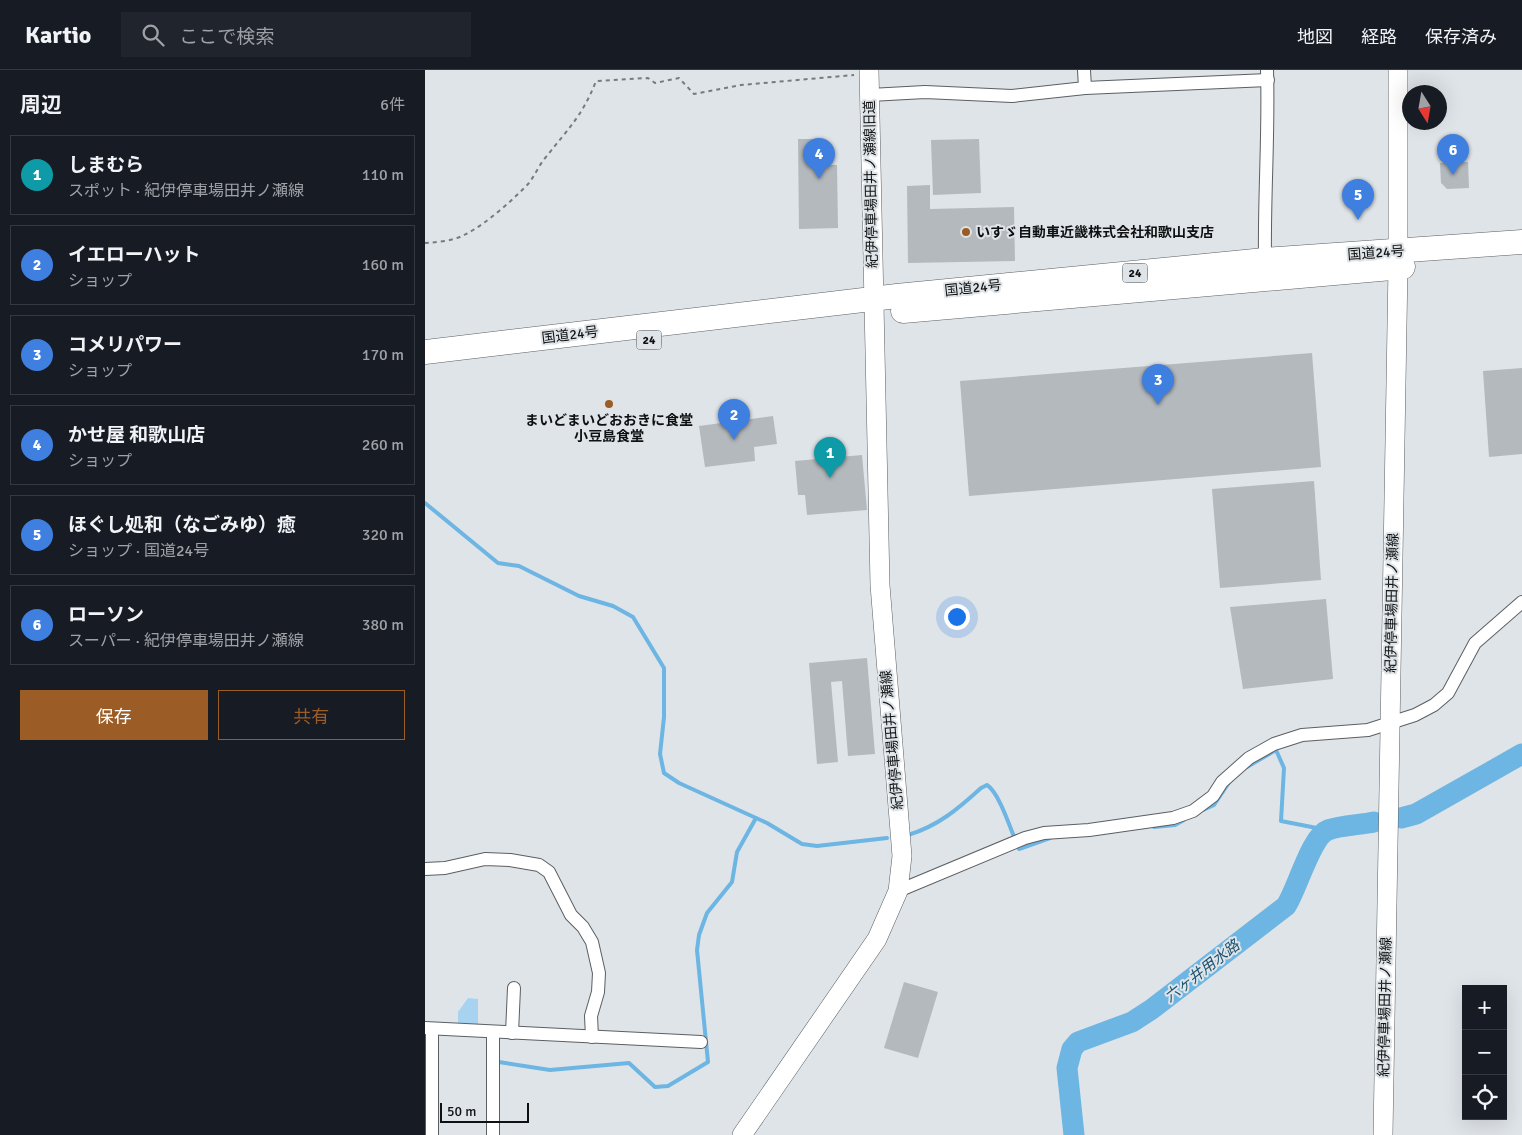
<!DOCTYPE html>
<html lang="ja">
<head>
<meta charset="utf-8">
<style>
  :root { --surface:#171b24; --page:#20242c; --text:#f1f3f6; --muted:#9ea1a6; --line:#363941; --accent:#9c5c25 }
  body { margin:0; font-family:Signika,"Noto Sans JP",sans-serif; background:var(--page); color:var(--text) }
  .controls { position:absolute; right:15px; bottom:15px; display:grid; overflow:hidden; border-radius:0px; box-shadow:0 5px 20px #0002 }
  .controls button { width:45px; height:45px; display:grid; place-items:center; padding:0; border:0; border-bottom:1px solid var(--line); background:var(--surface); color:var(--text); font:25px sans-serif }
  .compass { position:absolute; left:977px; top:15px; width:45px; height:45px; border-radius:50%; background:var(--surface); box-shadow:0 5px 20px #0002; rotate:169deg }
  .scale { position:absolute; left:15px; bottom:12px; width:89px; box-sizing:border-box; padding-left:5px; border:2px solid #0e1011; border-top:0; font-size:14px; line-height:18px; white-space:nowrap; color:#0e1011; -webkit-text-stroke:4px #dfe4e8; paint-order:stroke }
  .you { position:absolute; left:531px; top:546px; width:18px; height:18px; margin:-12px; border:4px solid #fff; border-radius:50%; background:#1a73e8; box-shadow:0 0 0 8px #1a73e833 }
  .badge { display:grid; place-items:center; width:32px; height:32px; border-radius:50%; background:var(--accent); color:#fff; font-size:16px; font-weight:700 }
  .pin { position:absolute; translate:-50% -41px; filter:drop-shadow(0 1px 2px #0008) }
  .pin::after { content:''; position:absolute; top:26px; width:18px; height:15px; background:inherit; clip-path:polygon(0 0,100% 0,50% 100%) }
  .list { margin:0; padding:0; list-style:none }
  h2 { display:flex; justify-content:space-between; align-items:center; height:65px; margin:0; padding:0 20px; font-size:21px }
  h2 small { font-size:16px; font-weight:400; color:var(--muted) }
  .list li { display:grid; grid-template-columns:32px 1fr auto; gap:15px; align-items:center; box-sizing:border-box; height:80px; margin:0 10px 10px; padding:0 10px; border:1px solid var(--line); border-radius:0px }
  .list b { display:block; font-size:19px; white-space:nowrap }
  .list p { margin:0; font-size:16px; white-space:nowrap; color:var(--muted) }
  .list em { font-size:16px; font-style:normal; color:var(--muted) }
  .actions { display:flex; gap:10px; padding:15px 20px }
  .actions a { flex:1; padding:11px 0; border:1px solid var(--accent); border-radius:0px; text-align:center; font-size:18px; color:var(--accent) }
  .actions .main { background:var(--accent); color:#fff }
  .icon { flex:none; width:28px; height:28px; fill:none; stroke:currentColor; stroke-width:2; stroke-linecap:round; stroke-linejoin:round }
  .map { position:relative; flex:none; width:1097px; height:1065px; overflow:hidden }
  header { display:flex; align-items:center; gap:30px; box-sizing:border-box; height:70px; padding:0 25px; background:var(--surface); border-bottom:1px solid var(--line) }
  header strong { font-size:24px }
  nav { display:flex; gap:28px; margin-inline-start:auto; font-size:18px }
  .search { width:350px; height:45px; background:var(--page); display:flex; align-items:center; gap:12px; box-sizing:border-box; padding:0 18px; border-radius:0px; color:var(--muted); font-size:19px }
  main { display:flex }
  aside { flex:1; background:var(--surface) }
  .map>svg:first-child { display:block }
</style>
</head>
<body>
<header>
<strong>Kartio</strong>
<div class="search"><svg class="icon" aria-label="search" viewBox="0 0 24 24"><circle cx="10" cy="10" r="6"/><path d="M15 15l6 6"/></svg>ここで検索</div>
<nav><a>地図</a><a>経路</a><a>保存済み</a></nav>
</header>
<main>
<aside>
<h2>周辺<small>6件</small></h2>
<ul class="list">
<li><span class="badge" style="background:#0f9aa8">1</span><div><b>しまむら</b><p>スポット · 紀伊停車場田井ノ瀬線</p></div><em>110 m</em></li>
<li><span class="badge" style="background:#3f7fe0">2</span><div><b>イエローハット</b><p>ショップ</p></div><em>160 m</em></li>
<li><span class="badge" style="background:#3f7fe0">3</span><div><b>コメリパワー</b><p>ショップ</p></div><em>170 m</em></li>
<li><span class="badge" style="background:#3f7fe0">4</span><div><b>かせ屋 和歌山店</b><p>ショップ</p></div><em>260 m</em></li>
<li><span class="badge" style="background:#3f7fe0">5</span><div><b>ほぐし処和（なごみゆ）癒</b><p>ショップ · 国道24号</p></div><em>320 m</em></li>
<li><span class="badge" style="background:#3f7fe0">6</span><div><b>ローソン</b><p>スーパー · 紀伊停車場田井ノ瀬線</p></div><em>380 m</em></li>
</ul>
<div class="actions"><a class="main">保存</a><a>共有</a></div>
</aside>
<div class="map">
<svg width="1097" height="1065" viewBox="0 0 1097 1065">
  <rect width="100%" height="100%" fill="#dfe4e8"/>
  <polygon fill="#a7d3f1" points="43,928 53,929 53,957 33,956 33,942"/>
  <g fill="none" stroke-linecap="round" stroke-linejoin="round">
    <g stroke="#6db5e2" stroke-width="4">
      <polyline points="0,433 73,493 94,496 154,526 188,536 208,547 239,598 239,647 235,684 239,703 254,713 342,753 377,774 392,776 462,768"/>
      <polyline points="822,697 851,680 859,698 856,751 902,760"/>
      <polyline points="778,740 789,735 805,711"/>
      <polyline points="729,757 750,755 759,750"/>
      <path d="M 483,765 C 513,756 533,739 556,718 L 562,715 C 575,723 587,764 594,779 L 625,768"/>
      <polyline points="74,992 125,1000 204,993 230,1017 243,1016 283,992 272,880 274,865 282,843 307,812 312,782 331,748"/>
    </g>
    <g stroke="#6db5e2" stroke-width="21">
      <polyline points="976,748 991,744 1097,684"/>
      <path d="M 649,1065 L 642,998 L 647,979 L 653,972 L 707,952 L 727,939 L 861,836 C 872,820 886,766 903,760 C 917,755 935,755 949,752"/>
    </g>
  </g>
  <g fill="#b4b9bd">
    <polygon points="373,69 389,69 390,95 412,95 413,158 374,159"/>
    <polygon points="554,69 556,123 508,125 506,70"/>
    <polygon points="1043,92 1044,118 1022,119 1016,113 1015,93"/>
    <polygon points="505,115 505,139 589,137 590,191 483,193 482,116"/>
    <polygon points="887,283 896,397 544,426 535,311"/>
    <polygon points="1097,298 1097,384 1064,387 1058,301"/>
    <polygon points="348,346 352,374 329,377 330,391 280,397 274,356"/>
    <polygon points="437,385 442,440 382,445 380,425 373,425 370,391"/>
    <polygon points="889,411 896,510 795,518 787,419"/>
    <polygon points="901,529 908,609 818,619 805,537"/>
    <polygon points="442,588 450,684 423,686 417,611 406,612 413,692 392,694 384,593"/>
    <polygon points="479,912 513,922 493,988 459,978"/>
  </g>
  <g fill="none" stroke-linecap="round" stroke-linejoin="round">
    <g stroke="#5b5f62" stroke-width="14">
      <g id="street">
        <polyline points="659,0 660,18"/>
        <polyline points="445,25 500,22 587,26 660,18 843,10"/>
        <path d="M 840,190 C 839,126 844,63 842,0"/>
        <polyline points="0,799 20,798 60,789 85,790 114,795 124,802 146,845 158,857 167,872 174,903 173,922 166,946 167,967"/>
        <polyline points="473,821 600,768 619,763 664,760 748,748 768,741 788,726 797,712 824,688 849,674 877,665 943,660 990,645 1009,635 1023,623 1050,573 1097,532"/>
        <polyline points="0,958 276,972"/>
        <polyline points="68,962 68,1065"/>
        <polyline points="87,963 89,918"/>
        <polyline points="7,1065 7,959"/>
      </g>
    </g>
    <g stroke="#5b5f62" stroke-width="20">
      <g id="secondary">
        <polyline points="317,1065 452,869 473,821 477,786 455,515 444,0"/>
        <polyline points="958,1065 973,197 973,0"/>
      </g>
    </g>
    <g stroke="#5b5f62" stroke-width="25">
      <g id="highway">
        <polyline points="478,241 978,197"/>
        <polyline points="0,282 472,226 840,190 1097,172"/>
      </g>
    </g>
    <path stroke="#777b7d" stroke-width="2" stroke-dasharray="4 4" stroke-linecap="butt" d="M 0,173 C 13,172 29,171 41,164 C 61,154 89,129 104,113 C 110,105 114,95 121,87 C 143,59 158,45 171,11 L 223,8 L 230,13 L 254,8 L 269,24 L 316,15 L 429,5"/>
    <use href="#street" stroke="#fff" stroke-width="12"/>
    <use href="#secondary" stroke="#fff" stroke-width="19"/>
    <use href="#highway" stroke="#fff" stroke-width="24"/>
  </g>
  <g fill="#9c5c25" stroke="#dfe4e8" stroke-width="2">
    <circle cx="541" cy="162" r="5"/>
    <circle cx="184" cy="334" r="5"/>
  </g>
  <g text-anchor="middle" dominant-baseline="central" stroke-width="4" stroke-linejoin="round" paint-order="stroke">
    <g fill="#dfe4e8" stroke="#4d5052" stroke-width="1">
      <rect x="697.5" y="193.5" width="25" height="19" rx="4"/>
      <rect x="211.5" y="260.5" width="25" height="19" rx="4"/>
    </g>
    <g font-size="12" font-weight="bold" fill="#0e1011">
      <text x="710" y="203">24</text>
      <text x="224" y="270">24</text>
    </g>
    <g font-size="14" fill="#0e1011" stroke="#dfe4e8">
      <text transform="translate(446 114) rotate(-91)">紀伊停車場田井ノ瀬線旧道</text>
      <text transform="translate(951 183) rotate(-4)">国道24号</text>
      <text transform="translate(548 218) rotate(-6)">国道24号</text>
      <text transform="translate(145 265) rotate(-7)">国道24号</text>
      <text transform="translate(967 533) rotate(-89)">紀伊停車場田井ノ瀬線</text>
      <text transform="translate(467 670) rotate(-95)">紀伊停車場田井ノ瀬線</text>
      <text transform="translate(960 937) rotate(-89)">紀伊停車場田井ノ瀬線</text>
    </g>
    <g font-size="14" font-weight="bold" fill="#0e1011" stroke="#dfe4e8" text-anchor="start">
      <text x="551" y="162">いすゞ自動車近畿株式会社和歌山支店</text>
      <text x="184" y="350" text-anchor="middle">まいどまいどおおきに食堂<tspan x="184" dy="16">小豆島食堂</tspan></text>
    </g>
    <g font-size="15" font-style="italic" fill="#1a5170" stroke="#dfe4e8">
      <text transform="translate(777 901) rotate(-38)">六ヶ井用水路</text>
    </g>
  </g>
</svg>
<div class="controls">
<button>+</button>
<button>−</button>
<button><svg class="icon" aria-label="locate" viewBox="0 0 24 24"><circle cx="12" cy="12" r="6"/><path d="M12 2v4M12 18v4M2 12h4M18 12h4"/></svg></button>
</div>
<svg class="compass" viewBox="-18 -18 36 36"><path d="M0-13l5 13h-10z" fill="#e53935"/><path d="M0 13l5-13h-10z" fill="#9ea1a6"/></svg>
<div class="scale">50 m</div>
<div class="you"></div>
<div class="pin badge" style="left:405px;top:408px;background:#0f9aa8">1</div>
<div class="pin badge" style="left:309px;top:370px;background:#3f7fe0">2</div>
<div class="pin badge" style="left:733px;top:335px;background:#3f7fe0">3</div>
<div class="pin badge" style="left:394px;top:109px;background:#3f7fe0">4</div>
<div class="pin badge" style="left:933px;top:150px;background:#3f7fe0">5</div>
<div class="pin badge" style="left:1028px;top:105px;background:#3f7fe0">6</div>
</div>
</main>
</body>
</html>
